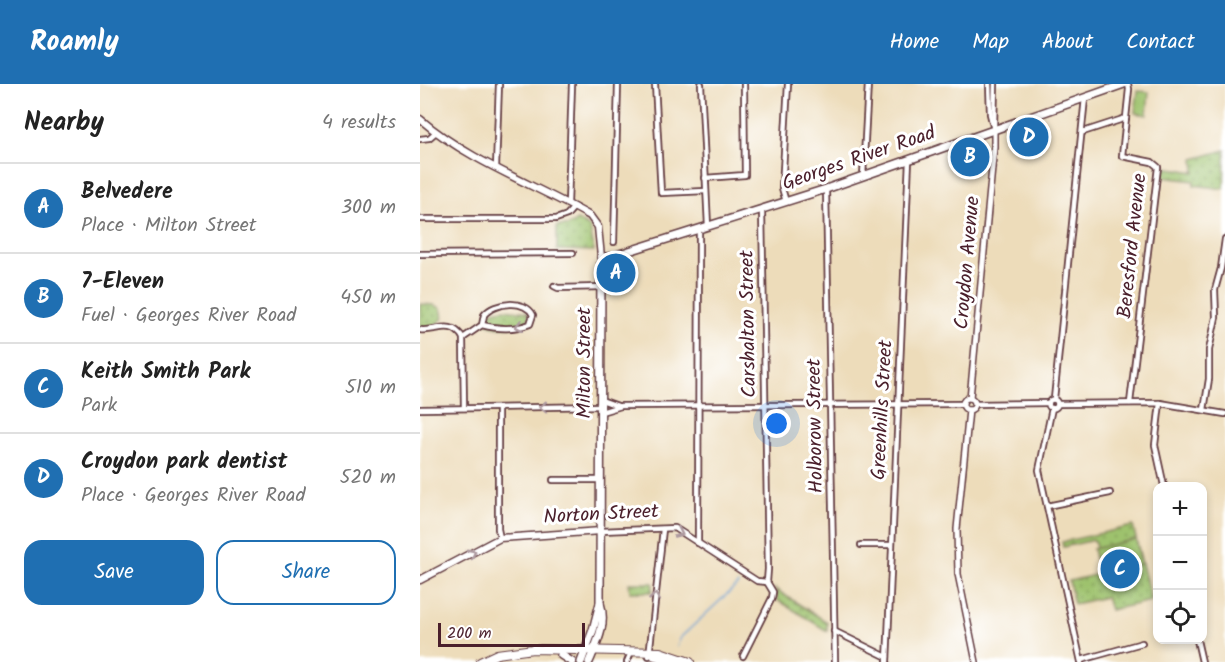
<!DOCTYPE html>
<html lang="en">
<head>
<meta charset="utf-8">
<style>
  :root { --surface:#fff; --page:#f6f6f6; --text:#222; --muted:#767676; --line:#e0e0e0; --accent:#1f6fb2 }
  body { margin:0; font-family:Kalam,sans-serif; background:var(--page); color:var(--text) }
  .controls { position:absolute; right:18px; bottom:18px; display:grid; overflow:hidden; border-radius:12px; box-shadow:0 3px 9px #0003 }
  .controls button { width:54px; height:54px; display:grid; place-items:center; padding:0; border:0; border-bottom:2px solid var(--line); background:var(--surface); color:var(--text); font:30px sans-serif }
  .scale { position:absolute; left:18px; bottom:15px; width:147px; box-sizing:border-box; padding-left:6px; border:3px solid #4a1f2b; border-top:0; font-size:16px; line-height:21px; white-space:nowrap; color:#4a1f2b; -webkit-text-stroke:4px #fff; paint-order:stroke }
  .you { position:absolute; left:357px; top:340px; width:21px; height:21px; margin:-15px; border:4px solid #fff; border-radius:50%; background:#1a73e8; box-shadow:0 0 0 9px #1a73e833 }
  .badge { display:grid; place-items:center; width:39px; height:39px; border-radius:50%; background:var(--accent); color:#fff; font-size:20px; font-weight:700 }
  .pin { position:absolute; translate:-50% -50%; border:3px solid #fff; box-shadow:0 2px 6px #0006 }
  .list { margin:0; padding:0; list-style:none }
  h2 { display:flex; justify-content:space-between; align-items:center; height:78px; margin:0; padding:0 24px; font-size:26px }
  h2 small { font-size:20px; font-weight:400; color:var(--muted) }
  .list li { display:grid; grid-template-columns:39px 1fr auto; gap:18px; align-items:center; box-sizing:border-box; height:90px; padding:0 24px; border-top:2px solid var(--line) }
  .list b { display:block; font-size:22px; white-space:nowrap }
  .list p { margin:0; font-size:20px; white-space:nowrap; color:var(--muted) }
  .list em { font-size:20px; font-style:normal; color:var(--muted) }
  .actions { display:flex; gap:12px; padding:18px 24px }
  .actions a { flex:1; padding:14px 0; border:2px solid var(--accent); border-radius:18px; text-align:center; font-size:21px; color:var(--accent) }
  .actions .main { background:var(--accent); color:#fff }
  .icon { flex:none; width:33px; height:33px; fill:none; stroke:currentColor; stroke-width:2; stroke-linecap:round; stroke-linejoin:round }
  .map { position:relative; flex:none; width:805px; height:578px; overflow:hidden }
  header { display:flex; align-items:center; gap:36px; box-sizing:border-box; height:84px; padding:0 30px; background:var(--accent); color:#fff }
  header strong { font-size:28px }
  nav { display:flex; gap:33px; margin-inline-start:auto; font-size:21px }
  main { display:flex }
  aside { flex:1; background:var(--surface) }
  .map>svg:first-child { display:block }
</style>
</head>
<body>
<header>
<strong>Roamly</strong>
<nav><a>Home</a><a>Map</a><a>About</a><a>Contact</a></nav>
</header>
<main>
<aside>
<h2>Nearby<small>4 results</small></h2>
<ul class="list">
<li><span class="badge">A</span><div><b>Belvedere</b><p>Place · Milton Street</p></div><em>300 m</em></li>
<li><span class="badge">B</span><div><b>7-Eleven</b><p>Fuel · Georges River Road</p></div><em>450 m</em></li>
<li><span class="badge">C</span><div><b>Keith Smith Park</b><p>Park</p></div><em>510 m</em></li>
<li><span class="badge">D</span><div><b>Croydon park dentist</b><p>Place · Georges River Road</p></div><em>520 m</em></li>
</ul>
<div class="actions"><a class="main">Save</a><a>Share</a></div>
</aside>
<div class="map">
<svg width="805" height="578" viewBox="0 0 805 578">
  <defs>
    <pattern id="park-dots" width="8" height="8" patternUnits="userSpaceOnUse" patternTransform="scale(1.5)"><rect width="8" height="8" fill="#9ec26d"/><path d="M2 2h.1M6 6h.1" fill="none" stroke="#839d5a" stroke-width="1.8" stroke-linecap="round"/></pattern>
  </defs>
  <rect width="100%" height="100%" fill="#fff"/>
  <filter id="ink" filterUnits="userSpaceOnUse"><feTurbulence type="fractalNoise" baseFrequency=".0167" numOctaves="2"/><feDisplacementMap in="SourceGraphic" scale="12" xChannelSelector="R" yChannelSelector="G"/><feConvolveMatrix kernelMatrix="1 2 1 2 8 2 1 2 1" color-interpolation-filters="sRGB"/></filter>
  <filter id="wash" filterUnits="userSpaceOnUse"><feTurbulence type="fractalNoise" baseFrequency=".008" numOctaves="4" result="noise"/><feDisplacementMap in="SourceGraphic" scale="24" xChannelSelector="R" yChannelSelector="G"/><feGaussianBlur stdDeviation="1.35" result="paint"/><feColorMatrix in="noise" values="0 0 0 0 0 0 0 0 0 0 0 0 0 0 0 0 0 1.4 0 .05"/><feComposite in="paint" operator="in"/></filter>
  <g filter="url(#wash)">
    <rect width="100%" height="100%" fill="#eddcba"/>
    <g fill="url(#park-dots)" stroke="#74704c" stroke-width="1.5">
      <polygon points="805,66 804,105 774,101 774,97 743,93 743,83 775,88 774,75"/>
      <polygon points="157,136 170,144 174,167 137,166 137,142 148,142"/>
      <path d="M 0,220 L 14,221 L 21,224 L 23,234 C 16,242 10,244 0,243 Z"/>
      <path d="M 84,225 L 108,228 L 109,234 L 105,240 C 93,243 77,245 66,239 L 66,233 L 73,227 Z"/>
      <polygon points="713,442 731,517 690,526 686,513 654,520 649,497 679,490 673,465 676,464 674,456 643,463 642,458"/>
      <polygon points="209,499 233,499 232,508 210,508"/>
      <polygon points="355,505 407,538 407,547 361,518 358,517"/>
    </g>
    <g fill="#9ec26d" stroke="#74704c" stroke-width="1.5">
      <polygon points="718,7 729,8 727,31 715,29"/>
      <polygon points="716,455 721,480 679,490 673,465"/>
    </g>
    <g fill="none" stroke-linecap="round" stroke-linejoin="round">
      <polyline stroke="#649ed4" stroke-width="1.5" points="257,562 261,553 318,500"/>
    </g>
  </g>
  <g filter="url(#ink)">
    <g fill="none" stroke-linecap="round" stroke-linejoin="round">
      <g stroke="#623b40" stroke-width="8">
        <g id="minor">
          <polyline points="235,0 241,109 286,107"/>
          <polyline points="281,0 288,142"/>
          <polyline points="569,0 570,30 574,46"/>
          <polyline points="708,0 709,5 702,72 732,78 738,83 710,319"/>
          <polyline points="574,43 575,0"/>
          <polyline points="663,48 706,34"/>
          <polyline points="0,55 9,54 16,48"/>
          <polyline points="76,84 79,0"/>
          <polyline points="443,92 448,0"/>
          <polyline points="285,94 325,91 324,0"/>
          <polyline points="406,105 415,578"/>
          <polyline points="366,118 362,104 368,0"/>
          <polyline points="148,120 152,0"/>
          <polyline points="342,125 348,485 347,498"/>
          <polyline points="0,135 136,135 147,131 154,123"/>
          <polyline points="194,158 198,0"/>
          <polyline points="0,170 153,169"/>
          <polyline points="134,202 138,204 182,203"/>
          <path d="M 0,246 C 17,248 31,235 43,254 L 44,324"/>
          <path d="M 43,254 L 62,241 L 64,231 C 74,218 105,215 113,231 L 110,240 C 94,246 78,245 62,241"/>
          <polyline points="634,315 665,14"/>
          <circle cx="633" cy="320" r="4.5"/>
          <polyline points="181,316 198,322"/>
          <polyline points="740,319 735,361 744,402"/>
          <polyline points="555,320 629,319"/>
          <polyline points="638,320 740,319 805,330"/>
          <polyline points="78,324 78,445 80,454"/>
          <polyline points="632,324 619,386 661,578"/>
          <polyline points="0,325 181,322"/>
          <polyline points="784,326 789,295 789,266 796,233 795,206 801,184 805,155"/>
          <polyline points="181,328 201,322 543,320"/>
          <polyline points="133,396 181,396"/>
          <polyline points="627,422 690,409"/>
          <polyline points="181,447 255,444 337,497 347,498"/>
          <polyline points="278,459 279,145"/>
          <polyline points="441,461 471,461"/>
          <polyline points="414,547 467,573"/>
          <polyline points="777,556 782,578"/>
          <polyline points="229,572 243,445"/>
          <polyline points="323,572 352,514 353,508 347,498"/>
          <polyline points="661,576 722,559"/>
          <polyline points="207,578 210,571"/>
          <polyline points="467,578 489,76"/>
        </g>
      </g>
      <g stroke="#623b40" stroke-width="8">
        <g id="tertiary">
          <circle cx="549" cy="320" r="6"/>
          <polyline points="550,314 574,63 574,46"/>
          <polyline points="549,326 537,445 538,490 556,578"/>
        </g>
      </g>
      <g stroke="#623b40" stroke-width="9">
        <g id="secondary">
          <path d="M 0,35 C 50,78 114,100 170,132 L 178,143 L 181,173"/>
          <polyline points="0,496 80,454 181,447"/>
        </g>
      </g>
      <g stroke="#623b40" stroke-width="10">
        <g id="primary">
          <polyline points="141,571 152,578"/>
          <polyline points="161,578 173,546 180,519"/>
          <path d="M 169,578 C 177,559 187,540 180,519 L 181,173 L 190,173 L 228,161 L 406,105 L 704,0"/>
        </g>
      </g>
      <g stroke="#623b40" stroke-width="10">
        <g id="trunk">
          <polyline points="235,572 256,578"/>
          <polyline points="60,578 77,570 113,565 240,568 270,578"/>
        </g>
      </g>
      <use href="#minor" stroke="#fff" stroke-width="4.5"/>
      <use href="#tertiary" stroke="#fff" stroke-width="5"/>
      <use href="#secondary" stroke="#fff" stroke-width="6"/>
      <use href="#primary" stroke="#fff" stroke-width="7"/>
      <use href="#trunk" stroke="#fff" stroke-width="8"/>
    </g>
    <defs><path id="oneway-chevron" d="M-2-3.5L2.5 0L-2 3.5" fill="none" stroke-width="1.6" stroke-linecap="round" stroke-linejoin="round" transform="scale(1.5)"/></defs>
    <g stroke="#ae9aa0">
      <use href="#oneway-chevron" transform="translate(99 242) rotate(169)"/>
      <use href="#oneway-chevron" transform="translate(123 323) rotate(179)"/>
      <use href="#oneway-chevron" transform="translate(259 449) rotate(25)"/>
      <use href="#oneway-chevron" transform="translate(52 469) rotate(-28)"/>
      <use href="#oneway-chevron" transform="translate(235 513) rotate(-84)"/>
    </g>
  </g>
  <g text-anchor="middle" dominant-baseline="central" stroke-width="6" stroke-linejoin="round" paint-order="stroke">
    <g font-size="20" fill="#4a1f2b" stroke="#fff">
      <text transform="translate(439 75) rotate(-19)">Georges River Road</text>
      <text transform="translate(713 162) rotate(-84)">Beresford Avenue</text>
      <text transform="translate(548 179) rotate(-85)">Croydon Avenue</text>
      <text transform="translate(329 240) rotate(-91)">Carshalton Street</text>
      <text transform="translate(165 279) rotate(-90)">Milton Street</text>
      <text transform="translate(463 326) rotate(-87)">Greenhills Street</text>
      <text transform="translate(396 342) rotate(-91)">Holborow Street</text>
      <text transform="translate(181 431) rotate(-3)">Norton Street</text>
    </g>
  </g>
</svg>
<div class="controls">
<button>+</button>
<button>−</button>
<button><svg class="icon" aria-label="locate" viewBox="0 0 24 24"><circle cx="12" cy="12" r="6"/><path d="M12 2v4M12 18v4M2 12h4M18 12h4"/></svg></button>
</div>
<div class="scale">200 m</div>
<div class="you"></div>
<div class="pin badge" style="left:196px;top:189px">A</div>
<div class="pin badge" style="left:550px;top:73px">B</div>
<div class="pin badge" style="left:700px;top:485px">C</div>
<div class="pin badge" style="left:609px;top:53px">D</div>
</div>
</main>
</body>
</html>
